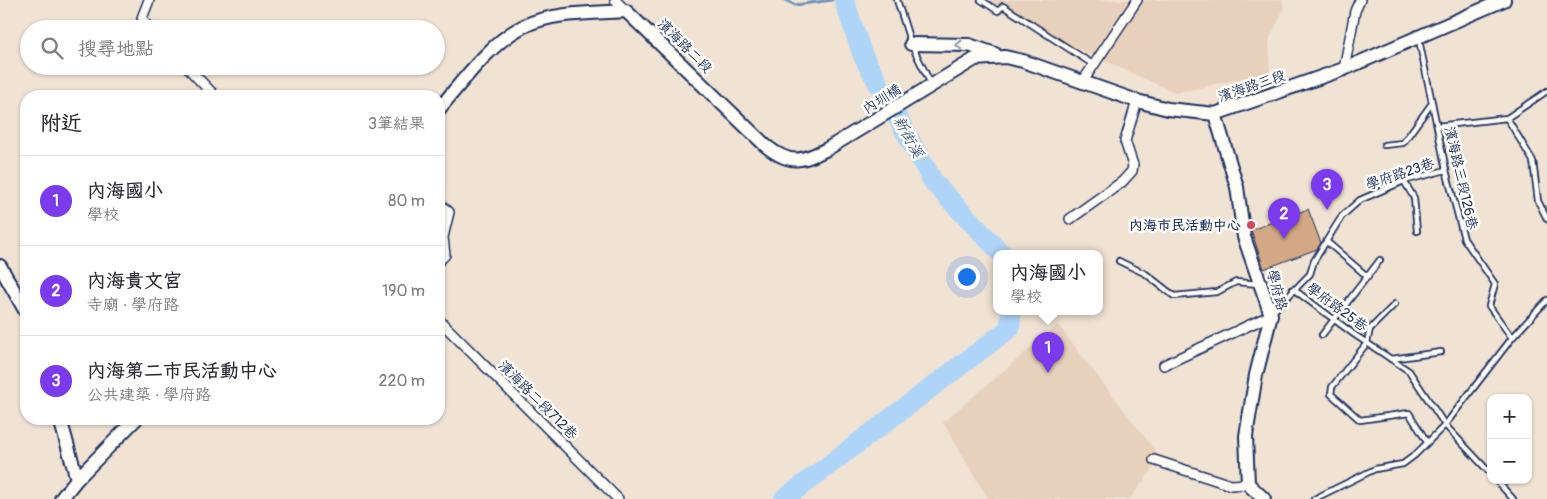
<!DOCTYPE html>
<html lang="zh-TW">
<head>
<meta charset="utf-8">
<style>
  :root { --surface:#fff; --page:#f7f7f7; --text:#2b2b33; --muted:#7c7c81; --line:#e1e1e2; --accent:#7c3aed }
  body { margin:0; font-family:Pangolin,"LXGW WenKai TC",sans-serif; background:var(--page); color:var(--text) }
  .controls { position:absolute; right:15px; bottom:15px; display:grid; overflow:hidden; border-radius:10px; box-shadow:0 1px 4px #0004 }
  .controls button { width:45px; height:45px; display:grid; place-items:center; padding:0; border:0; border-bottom:1px solid var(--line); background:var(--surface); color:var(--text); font:25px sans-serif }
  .you { position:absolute; left:966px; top:276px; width:18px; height:18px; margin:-12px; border:4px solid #fff; border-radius:50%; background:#1a73e8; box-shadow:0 0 0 8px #1a73e833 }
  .badge { display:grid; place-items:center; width:32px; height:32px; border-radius:50%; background:var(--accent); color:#fff; font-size:16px; font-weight:700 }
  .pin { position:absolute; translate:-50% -41px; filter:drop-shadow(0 1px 2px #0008) }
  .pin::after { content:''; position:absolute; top:26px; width:18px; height:15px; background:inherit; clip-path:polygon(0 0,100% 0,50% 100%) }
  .popup { position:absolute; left:993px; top:250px; width:110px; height:65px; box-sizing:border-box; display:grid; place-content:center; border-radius:10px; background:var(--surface); filter:drop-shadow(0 1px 4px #0005); font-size:16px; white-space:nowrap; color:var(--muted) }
  .popup b { font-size:19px; color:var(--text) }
  .popup::after { content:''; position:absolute; left:50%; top:100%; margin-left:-10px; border:10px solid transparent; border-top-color:var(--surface) }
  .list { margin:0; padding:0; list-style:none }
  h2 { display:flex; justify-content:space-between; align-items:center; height:65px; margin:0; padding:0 20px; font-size:21px }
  h2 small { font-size:16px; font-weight:400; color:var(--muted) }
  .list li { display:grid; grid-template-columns:32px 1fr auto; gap:15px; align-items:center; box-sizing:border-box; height:90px; padding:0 20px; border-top:1px solid var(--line) }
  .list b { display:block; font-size:19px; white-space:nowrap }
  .list p { margin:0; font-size:16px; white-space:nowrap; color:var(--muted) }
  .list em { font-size:16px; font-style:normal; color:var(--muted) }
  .icon { flex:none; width:28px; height:28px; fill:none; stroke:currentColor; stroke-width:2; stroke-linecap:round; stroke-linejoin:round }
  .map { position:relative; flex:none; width:1547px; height:499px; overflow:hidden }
  .search { position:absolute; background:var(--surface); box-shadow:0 1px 4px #0004; left:20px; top:20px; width:425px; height:55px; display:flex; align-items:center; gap:12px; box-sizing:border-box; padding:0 18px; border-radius:28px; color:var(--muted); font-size:19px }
  .panel { position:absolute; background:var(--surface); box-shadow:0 1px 4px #0004; left:20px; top:90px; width:425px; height:335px; border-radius:20px }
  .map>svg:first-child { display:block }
</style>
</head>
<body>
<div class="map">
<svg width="1547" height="499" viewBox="0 0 1547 499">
  <rect width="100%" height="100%" fill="#f0e3d4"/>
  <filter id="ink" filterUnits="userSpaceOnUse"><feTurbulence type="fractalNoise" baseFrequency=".02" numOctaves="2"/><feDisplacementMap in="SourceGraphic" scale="10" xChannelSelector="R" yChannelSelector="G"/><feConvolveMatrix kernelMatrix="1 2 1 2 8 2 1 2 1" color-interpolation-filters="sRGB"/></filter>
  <g filter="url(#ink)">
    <g fill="#e7d1bc">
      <polygon points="990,0 1282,0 1284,9 1269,40 1270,72 1176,93 1054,38"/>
      <polygon points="1058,325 1161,458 1130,499 988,499 943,422"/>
    </g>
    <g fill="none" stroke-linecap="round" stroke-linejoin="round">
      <polyline stroke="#7393ba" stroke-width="3" points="785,0 795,5 832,0"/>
      <g stroke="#aed5f8" stroke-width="20">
        <polyline points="844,0 863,56 934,183 1002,254"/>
        <polyline points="784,499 1010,328 1011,312"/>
      </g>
    </g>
    <polygon fill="#d3a884" stroke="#1b2f5e" points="1308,209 1321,243 1317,249 1264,269 1251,230"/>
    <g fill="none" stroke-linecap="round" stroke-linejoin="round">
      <g stroke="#1b2f5e" stroke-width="8">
        <g id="lane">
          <polyline points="897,0 911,44 931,84"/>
          <polyline points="981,0 998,11 1003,6 1094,65"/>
          <polyline points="1419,40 1446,170 1464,239 1495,284 1489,306 1512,338"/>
          <polyline points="1507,118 1547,91"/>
          <polyline points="1437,126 1507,118 1533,161 1538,201 1547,219"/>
          <polyline points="1384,145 1403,143 1432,103"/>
          <polyline points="1404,181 1414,198 1417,231"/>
          <polyline points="1327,242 1368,277"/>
          <polyline points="1119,261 1146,274 1174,296 1217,292 1236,282 1259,284"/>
          <polyline points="1293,289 1355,335 1409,371 1445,425 1491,474"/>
          <polyline points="1395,304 1370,329 1367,343 1332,387 1331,394 1360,420 1409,413 1427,442"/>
          <polyline points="1272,313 1310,274 1314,261 1342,216 1360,200 1404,181 1446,170"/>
          <polyline points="1322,335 1380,260"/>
          <polyline points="1391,359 1441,352"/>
          <polyline points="1496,480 1513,499"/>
          <polyline points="1314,499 1375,469 1403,464 1415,455 1445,425 1512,338 1547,300"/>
        </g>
      </g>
      <g stroke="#1b2f5e" stroke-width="12">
        <g id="street">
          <polyline points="615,0 626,11"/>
          <polyline points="149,29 142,18 149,0"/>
          <polyline points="186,66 215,96"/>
          <polyline points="1344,69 1355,11 1360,0"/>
          <polyline points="1083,81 1137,0"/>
          <polyline points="439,203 449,212 443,237 445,255 439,261"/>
          <polyline points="1070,219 1122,182 1132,171 1133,165 1125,141 1137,101"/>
          <polyline points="439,320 618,499"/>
          <polyline points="1164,365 1271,315"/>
          <polyline points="1154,460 1231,485 1248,484"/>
        </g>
      </g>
      <g stroke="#1b2f5e" stroke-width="16">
        <g id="secondary">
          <polyline points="911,44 969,45 995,54"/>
          <path d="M 439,109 C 461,83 492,41 524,26 C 553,12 594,13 626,11 L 766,146 C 790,165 801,162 827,149 L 975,59 L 1005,57 L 1023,61 L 1137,101 L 1168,109 L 1215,114 L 1344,69 L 1504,0"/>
          <polyline points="1215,114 1237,187 1244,237 1271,315 1256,375 1246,436 1248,484 1264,499"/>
          <polyline points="0,266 26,312"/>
          <polyline points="60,419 77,479"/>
          <polyline points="61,499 77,479 136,419"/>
        </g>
      </g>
      <use href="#lane" stroke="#fdfcf7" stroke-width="4.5"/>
      <use href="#street" stroke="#fdfcf7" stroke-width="9"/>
      <use href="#secondary" stroke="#fdfcf7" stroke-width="12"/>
    </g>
    <defs><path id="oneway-chevron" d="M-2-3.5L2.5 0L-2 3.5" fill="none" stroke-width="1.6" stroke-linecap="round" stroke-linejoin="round" transform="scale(1.25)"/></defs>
    <use stroke="#8c96aa" href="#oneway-chevron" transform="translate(959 45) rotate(-179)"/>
  </g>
  <circle fill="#d1495b" stroke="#fdfcf7" stroke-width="2" cx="1251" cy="225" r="5"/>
  <g text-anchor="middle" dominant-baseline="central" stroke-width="5" stroke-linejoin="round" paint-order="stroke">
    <g font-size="14" fill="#1b2f5e" stroke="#fdfcf7">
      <text transform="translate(685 46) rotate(45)">濱海路二段</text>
      <text transform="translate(1252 86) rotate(-19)">濱海路三段</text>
      <text transform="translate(882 99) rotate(-32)">內圳橋</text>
      <text transform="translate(1400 174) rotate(-19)">學府路23巷</text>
      <text transform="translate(1461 178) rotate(77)">濱海路三段126巷</text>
      <text transform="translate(1277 290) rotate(75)">學府路</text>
      <text transform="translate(1337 307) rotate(36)">學府路25巷</text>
      <text transform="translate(538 400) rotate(45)">濱海路二段712巷</text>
    </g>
    <g font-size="14" font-weight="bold" fill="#1b2f5e" stroke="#fdfcf7" text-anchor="end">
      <text x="1241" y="225">內海市民活動中心</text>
    </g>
    <g font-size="15" font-style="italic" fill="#405884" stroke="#fdfcf7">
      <text transform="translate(908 137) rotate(61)">新街溪</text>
    </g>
  </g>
</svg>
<div class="controls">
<button>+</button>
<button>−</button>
</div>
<div class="you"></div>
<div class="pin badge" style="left:1048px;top:373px">1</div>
<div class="popup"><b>内海國小</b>學校</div>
<div class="pin badge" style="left:1284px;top:239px">2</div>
<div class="pin badge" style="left:1327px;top:210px">3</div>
<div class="search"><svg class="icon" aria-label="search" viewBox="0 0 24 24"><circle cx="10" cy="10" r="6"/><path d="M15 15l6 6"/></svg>搜尋地點</div>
<section class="panel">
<h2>附近<small>3筆結果</small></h2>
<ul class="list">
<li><span class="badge">1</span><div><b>内海國小</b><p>學校</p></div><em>80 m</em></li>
<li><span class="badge">2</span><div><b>內海貴文宮</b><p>寺廟 · 學府路</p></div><em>190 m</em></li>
<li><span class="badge">3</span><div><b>內海第二市民活動中心</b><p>公共建築 · 學府路</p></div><em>220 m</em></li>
</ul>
</section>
</div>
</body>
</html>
